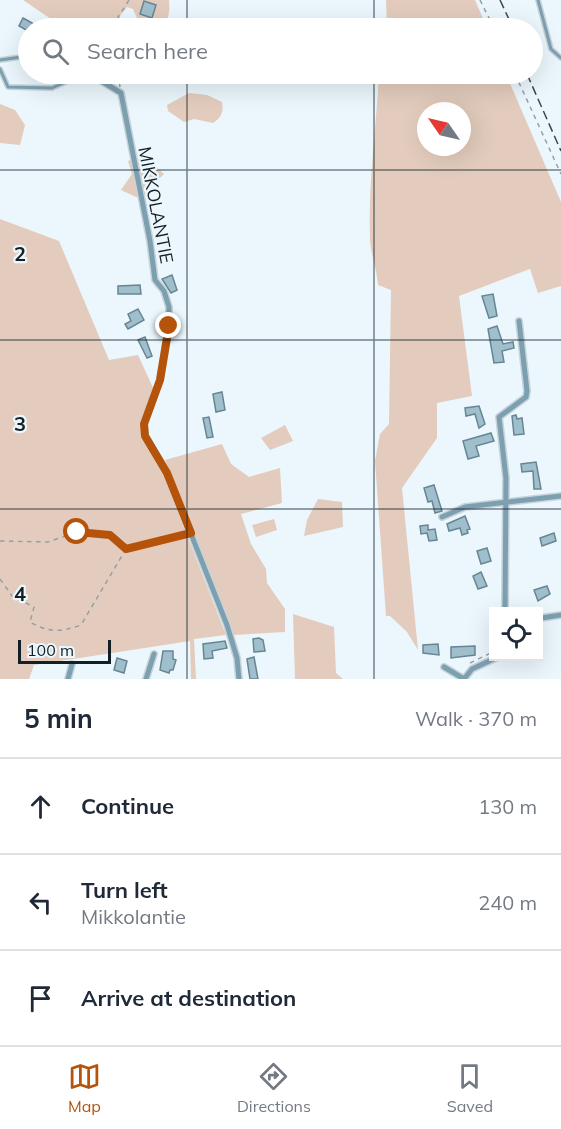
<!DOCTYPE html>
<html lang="en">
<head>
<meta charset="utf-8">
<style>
  :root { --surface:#fff; --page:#f6f6f7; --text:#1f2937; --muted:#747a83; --line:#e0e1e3; --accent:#b45309 }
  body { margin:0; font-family:Mulish,sans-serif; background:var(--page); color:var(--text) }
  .controls { position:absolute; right:18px; bottom:18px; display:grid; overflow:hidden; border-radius:0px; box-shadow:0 6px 24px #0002 }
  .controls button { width:54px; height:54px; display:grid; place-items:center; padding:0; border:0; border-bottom:2px solid var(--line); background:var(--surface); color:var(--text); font:30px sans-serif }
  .compass { position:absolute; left:417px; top:102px; width:54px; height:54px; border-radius:50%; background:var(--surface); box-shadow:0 6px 24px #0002; rotate:304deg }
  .scale { position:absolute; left:18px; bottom:15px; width:93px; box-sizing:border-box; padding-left:6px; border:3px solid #131f24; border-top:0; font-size:16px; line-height:21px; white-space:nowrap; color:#131f24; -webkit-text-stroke:4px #ebf7fd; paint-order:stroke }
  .stop { position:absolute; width:18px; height:18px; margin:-14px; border:4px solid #b45309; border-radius:50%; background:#fff }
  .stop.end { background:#b45309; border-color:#fff; box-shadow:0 2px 6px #0008 }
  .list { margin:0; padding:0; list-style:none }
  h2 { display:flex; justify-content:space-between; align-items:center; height:78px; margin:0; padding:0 24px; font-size:26px }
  h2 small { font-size:20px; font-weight:400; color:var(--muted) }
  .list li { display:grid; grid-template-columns:39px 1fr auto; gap:18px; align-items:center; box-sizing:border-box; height:96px; padding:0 24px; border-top:2px solid var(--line) }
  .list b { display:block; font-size:22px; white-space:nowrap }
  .list p { margin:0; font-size:20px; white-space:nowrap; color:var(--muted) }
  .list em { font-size:20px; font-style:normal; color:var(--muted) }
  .icon { flex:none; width:33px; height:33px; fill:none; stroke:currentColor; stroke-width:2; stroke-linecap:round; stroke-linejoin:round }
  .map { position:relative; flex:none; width:561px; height:679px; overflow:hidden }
  .search { position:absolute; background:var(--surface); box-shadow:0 6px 24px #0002; left:18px; right:18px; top:18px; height:66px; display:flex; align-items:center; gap:15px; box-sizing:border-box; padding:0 21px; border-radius:33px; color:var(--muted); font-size:22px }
  .sheet { height:366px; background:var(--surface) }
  nav { display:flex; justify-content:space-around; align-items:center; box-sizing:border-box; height:84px; border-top:2px solid var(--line); background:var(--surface); font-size:16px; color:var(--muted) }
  nav a { display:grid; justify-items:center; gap:3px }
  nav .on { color:var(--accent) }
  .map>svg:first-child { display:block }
</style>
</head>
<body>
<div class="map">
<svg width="561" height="679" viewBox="0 0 561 679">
  <rect width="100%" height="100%" fill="#ebf7fd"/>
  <g fill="#e3ccbd" fill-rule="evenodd">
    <path d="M 23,0 L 169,0 C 170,12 169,21 160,28 L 141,27 L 133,9 L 127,7 L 120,16 L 119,28 L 64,28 Z"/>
    <polygon points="386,0 475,0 487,28 387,28"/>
    <path d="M 379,74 L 506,74 L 561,202 L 561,286 L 538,293 L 530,269 L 459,296 L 472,396 L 437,403 L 437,438 L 402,488 L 418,650 L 407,632 L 390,616 L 386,616 L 375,461 L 380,434 L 389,424 L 391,290 L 378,285 C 377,270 371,255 370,240 C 368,185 376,129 379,74 ZM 426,111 L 462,111 L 462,147 L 426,147 Z"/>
    <path d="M 189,93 L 207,95 L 222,102 C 224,112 221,118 213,123 L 194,119 L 184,122 L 168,111 L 167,105 Z"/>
    <polygon points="0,104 15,110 25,125 20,145 0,143"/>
    <polygon points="136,158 154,165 164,174 146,191 145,197 136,197 121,190 132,174 128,161"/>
    <polygon points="0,219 59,241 109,360 138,355 154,390 141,423 142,438 164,476 226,635 194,639 196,679 191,679 190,641 34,665 29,679 0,679"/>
    <polygon points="285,425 293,441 270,450 261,438"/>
    <polygon points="222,444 231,464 249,477 280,468 282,503 241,514 251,544 266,569 267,583 285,609 285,632 234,635 165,460"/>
    <polygon points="318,499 342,502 343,527 304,536 307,520"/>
    <polygon points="274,519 277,530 256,537 252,525"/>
    <polygon points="293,614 334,627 336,673 343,679 295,679"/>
  </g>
  <g fill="#a0bfcd" stroke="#688593" stroke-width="1.5">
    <polygon points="144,1 156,5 152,18 140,14"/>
    <polygon points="23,18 41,28 28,28 28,31 19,26"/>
    <polygon points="172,275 177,290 171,293 162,279"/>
    <polygon points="140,285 141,294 118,294 118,286"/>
    <polygon points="493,294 497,316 489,318 482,296"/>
    <polygon points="138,309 144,320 128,329 125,324 131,321 128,314"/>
    <polygon points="497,326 503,344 513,342 514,348 502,351 504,362 494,363 488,329"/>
    <polygon points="145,337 152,356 147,358 138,340"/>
    <polygon points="222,392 225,410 216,412 213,394"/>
    <polygon points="479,406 485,424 479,428 475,414 466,416 465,408"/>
    <polygon points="516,415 517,419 522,418 524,434 514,435 512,416"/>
    <polygon points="209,417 213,437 207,438 203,418"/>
    <polygon points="491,433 494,441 476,446 479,456 468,459 463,441"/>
    <polygon points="536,462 541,489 534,489 533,471 522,472 521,464"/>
    <polygon points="434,485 442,511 435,513 432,501 428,502 424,488"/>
    <polygon points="465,516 470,529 467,530 468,533 462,535 460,528 449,531 447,524"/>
    <polygon points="428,525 428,530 435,529 437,540 429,541 427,533 421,534 420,526"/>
    <polygon points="554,533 556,541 542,546 540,538"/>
    <polygon points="487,548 491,561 481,564 477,551"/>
    <polygon points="481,572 487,586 478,589 473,576"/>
    <polygon points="547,586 550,594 538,601 534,590"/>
    <polygon points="259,638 263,640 265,651 254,652 253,639"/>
    <polygon points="225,641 227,648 212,651 213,658 204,659 203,644"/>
    <polygon points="438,644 439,655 423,653 423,645"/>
    <polygon points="475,646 475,655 451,658 451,647"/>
    <polygon points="163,651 173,651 173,659 176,660 173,670 170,670 169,673 160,670"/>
    <polygon points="254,657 258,679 250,679 247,659"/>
    <polygon points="117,658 127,661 124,673 114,670"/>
  </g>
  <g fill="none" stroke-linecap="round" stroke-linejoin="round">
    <g stroke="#c8d4da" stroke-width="6">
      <g id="service">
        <polyline points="538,0 551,49 561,58"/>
        <polyline points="0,60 28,56"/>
        <polyline points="0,69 8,87 52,88 84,74"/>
      </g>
    </g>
    <g stroke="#c8d4da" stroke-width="8">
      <g id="minor">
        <polyline points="90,74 121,93 150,241 155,280 164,291 169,307 169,326 160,380 144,424 145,436 167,473 227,625 237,658 239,679"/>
        <polyline points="442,517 465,507 561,496"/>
        <polyline points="505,612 506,478 499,417 526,397 527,391 519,321"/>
        <polyline points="541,618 561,615"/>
        <polyline points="444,667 464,679"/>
        <polyline points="68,679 72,664"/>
        <polyline points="146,679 154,654"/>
        <polyline points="464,679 472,669 500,656"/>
      </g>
    </g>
    <g stroke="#94a0a6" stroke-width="1.5" stroke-dasharray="4.5 4.5" stroke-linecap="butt">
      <polyline points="480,0 494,28"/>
      <polyline points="116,28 117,19 129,0"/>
      <polyline points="118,74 120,87"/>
      <polyline points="515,74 561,174"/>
      <polyline points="0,541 48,542 77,532 110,535 126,548"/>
      <path d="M 0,579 L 12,596 L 34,607 L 30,622 C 49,633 61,632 81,625 L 126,549 L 185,535"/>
      <polyline points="470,663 493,652"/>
    </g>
    <use href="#service" stroke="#7da0b1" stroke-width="3"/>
    <use href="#minor" stroke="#7da0b1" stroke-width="5"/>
    <g stroke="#3b474c" stroke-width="1.5" stroke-dasharray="9 4.5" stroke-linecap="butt">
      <polyline points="500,0 513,28"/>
      <polyline points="527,74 561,151"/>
    </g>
  </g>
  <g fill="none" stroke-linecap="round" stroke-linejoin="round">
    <polyline stroke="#b45309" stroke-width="8" points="77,532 110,535 126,549 191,533 167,473 145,436 144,424 160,380 169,326"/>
  </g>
  <path fill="none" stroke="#131f24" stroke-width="1.5" stroke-opacity="0.55" d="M 187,0 L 187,28M 374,0 L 374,28M 187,74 L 187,679M 374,74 L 374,679M 0,170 L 561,170M 0,340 L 561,340M 0,509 L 561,509"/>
  <g text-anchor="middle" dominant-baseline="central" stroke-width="4.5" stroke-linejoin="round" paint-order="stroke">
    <g font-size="18" fill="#131f24" stroke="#ebf7fd">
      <text transform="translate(156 205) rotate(79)">MIKKOLANTIE</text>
    </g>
  </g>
  <g font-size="20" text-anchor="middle" font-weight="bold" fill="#131f24" stroke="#ebf7fd" stroke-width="4.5" stroke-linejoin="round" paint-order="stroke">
    <text x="20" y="261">2</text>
    <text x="20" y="431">3</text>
    <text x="20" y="601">4</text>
  </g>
</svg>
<div class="controls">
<button><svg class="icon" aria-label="locate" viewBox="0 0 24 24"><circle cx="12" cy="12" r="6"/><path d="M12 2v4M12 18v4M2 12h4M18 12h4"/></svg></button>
</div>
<svg class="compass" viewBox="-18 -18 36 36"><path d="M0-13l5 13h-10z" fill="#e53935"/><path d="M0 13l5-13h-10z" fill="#747a83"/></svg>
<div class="scale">100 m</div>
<div class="stop" style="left:77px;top:532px"></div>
<div class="stop end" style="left:169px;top:326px"></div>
<div class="search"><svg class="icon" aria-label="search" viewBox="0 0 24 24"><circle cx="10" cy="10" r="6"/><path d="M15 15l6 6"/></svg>Search here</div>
</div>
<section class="sheet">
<h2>5 min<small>Walk · 370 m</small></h2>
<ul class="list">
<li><svg class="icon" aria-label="ahead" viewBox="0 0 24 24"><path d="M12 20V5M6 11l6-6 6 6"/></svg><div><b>Continue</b></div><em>130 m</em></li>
<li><svg class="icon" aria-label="left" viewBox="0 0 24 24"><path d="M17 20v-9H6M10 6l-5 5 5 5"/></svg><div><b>Turn left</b><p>Mikkolantie</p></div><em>240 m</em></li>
<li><svg class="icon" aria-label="arrive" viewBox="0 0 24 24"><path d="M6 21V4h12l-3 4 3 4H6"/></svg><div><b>Arrive at destination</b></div></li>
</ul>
</section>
<nav>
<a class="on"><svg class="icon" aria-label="map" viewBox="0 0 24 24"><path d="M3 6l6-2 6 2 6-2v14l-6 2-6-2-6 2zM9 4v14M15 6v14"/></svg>Map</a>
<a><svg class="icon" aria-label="directions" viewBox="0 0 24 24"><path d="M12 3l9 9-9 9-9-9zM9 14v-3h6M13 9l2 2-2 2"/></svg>Directions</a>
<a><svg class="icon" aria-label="saved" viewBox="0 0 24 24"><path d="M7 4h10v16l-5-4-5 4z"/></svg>Saved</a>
</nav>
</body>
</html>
